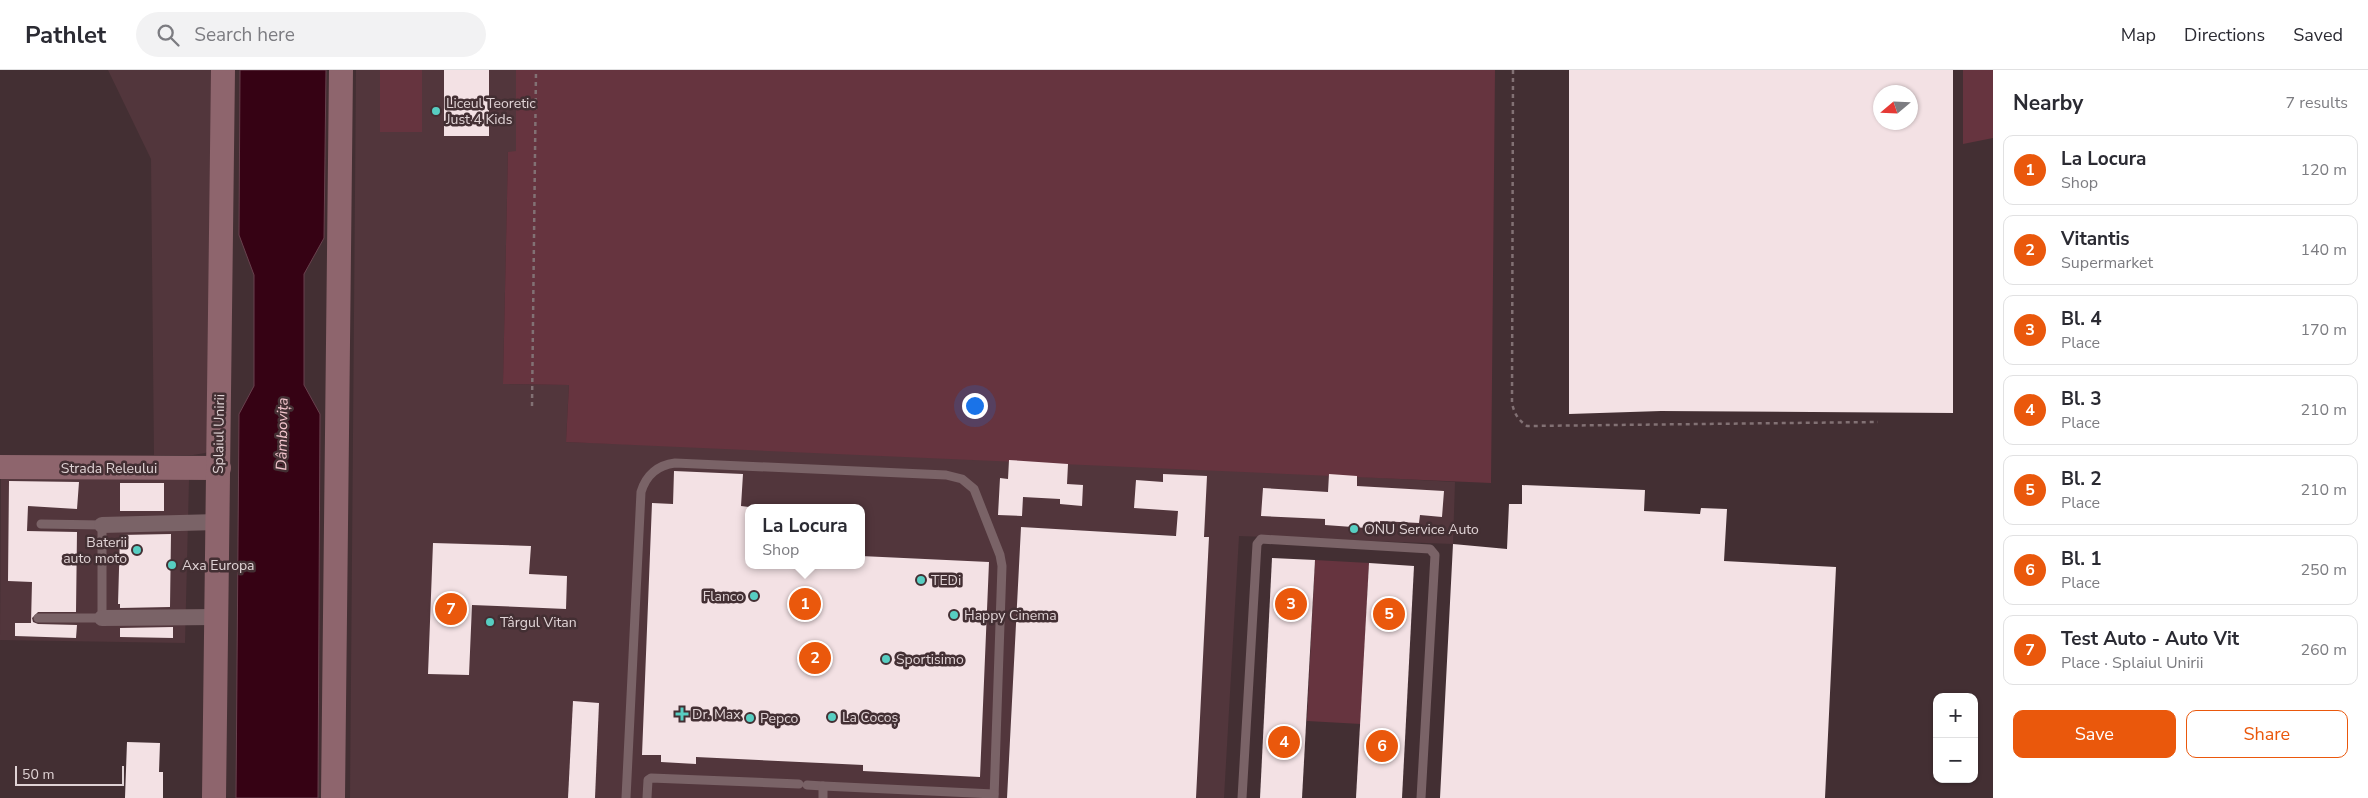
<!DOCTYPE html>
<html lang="en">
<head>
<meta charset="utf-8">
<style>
  :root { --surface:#fff; --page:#f2f2f3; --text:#2b2b33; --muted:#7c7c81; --line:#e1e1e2; --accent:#ea580c }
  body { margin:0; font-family:"Nunito Sans",sans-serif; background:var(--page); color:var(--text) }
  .controls { position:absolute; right:15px; bottom:15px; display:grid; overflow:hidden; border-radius:10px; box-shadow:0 1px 4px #0004 }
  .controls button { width:45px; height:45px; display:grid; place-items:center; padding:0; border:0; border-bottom:1px solid var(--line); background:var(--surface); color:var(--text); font:25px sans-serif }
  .compass { position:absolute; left:1873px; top:15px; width:45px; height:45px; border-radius:50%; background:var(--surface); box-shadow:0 1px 4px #0004; rotate:251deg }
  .scale { position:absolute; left:15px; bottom:12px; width:109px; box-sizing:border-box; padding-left:5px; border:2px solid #e0d3d5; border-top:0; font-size:14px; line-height:18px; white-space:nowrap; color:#e0d3d5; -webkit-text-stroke:4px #432f33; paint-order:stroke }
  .you { position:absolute; left:974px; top:335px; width:18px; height:18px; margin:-12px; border:4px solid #fff; border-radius:50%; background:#1a73e8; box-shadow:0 0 0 8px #1a73e833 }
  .badge { display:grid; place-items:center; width:32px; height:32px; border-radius:50%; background:var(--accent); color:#fff; font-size:16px; font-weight:700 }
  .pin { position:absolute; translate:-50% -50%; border:2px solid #fff; box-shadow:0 1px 5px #0006 }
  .popup { position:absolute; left:745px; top:434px; width:120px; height:65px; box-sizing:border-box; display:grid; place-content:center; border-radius:10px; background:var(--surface); filter:drop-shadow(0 1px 4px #0005); font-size:16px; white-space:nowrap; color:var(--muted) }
  .popup b { font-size:19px; color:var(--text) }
  .popup::after { content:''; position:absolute; left:50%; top:100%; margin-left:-10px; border:10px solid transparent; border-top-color:var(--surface) }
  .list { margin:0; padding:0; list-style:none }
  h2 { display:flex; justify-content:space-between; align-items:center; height:65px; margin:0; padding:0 20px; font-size:21px }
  h2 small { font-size:16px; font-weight:400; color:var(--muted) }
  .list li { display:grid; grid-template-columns:32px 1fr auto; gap:15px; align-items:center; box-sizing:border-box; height:70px; margin:0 10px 10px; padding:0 10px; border:1px solid var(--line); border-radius:10px }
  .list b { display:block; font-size:19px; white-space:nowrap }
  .list p { margin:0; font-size:16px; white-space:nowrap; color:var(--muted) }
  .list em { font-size:16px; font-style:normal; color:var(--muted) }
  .actions { display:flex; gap:10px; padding:15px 20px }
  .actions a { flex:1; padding:11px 0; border:1px solid var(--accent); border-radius:10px; text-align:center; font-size:18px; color:var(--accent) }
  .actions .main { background:var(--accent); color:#fff }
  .icon { flex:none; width:28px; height:28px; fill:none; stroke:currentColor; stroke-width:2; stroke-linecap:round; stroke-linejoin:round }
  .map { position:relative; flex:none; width:1993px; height:728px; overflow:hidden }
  header { display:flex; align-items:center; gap:30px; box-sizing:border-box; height:70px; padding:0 25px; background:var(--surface); border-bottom:1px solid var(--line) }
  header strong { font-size:24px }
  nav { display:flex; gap:28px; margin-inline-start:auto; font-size:18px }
  .search { width:350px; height:45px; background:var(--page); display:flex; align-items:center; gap:12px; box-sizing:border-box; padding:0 18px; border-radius:28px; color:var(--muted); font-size:19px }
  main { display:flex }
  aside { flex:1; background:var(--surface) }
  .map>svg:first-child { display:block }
</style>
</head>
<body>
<header>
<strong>Pathlet</strong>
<div class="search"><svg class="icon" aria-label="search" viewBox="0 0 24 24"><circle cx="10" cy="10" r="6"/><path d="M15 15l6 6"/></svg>Search here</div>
<nav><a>Map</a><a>Directions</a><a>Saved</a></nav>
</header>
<main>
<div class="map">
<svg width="1993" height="728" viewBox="0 0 1993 728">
  <rect width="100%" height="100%" fill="#432f33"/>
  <g fill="#52363c" fill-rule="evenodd">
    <polygon points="108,0 215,0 209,381 205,383 193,385 154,385 151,89"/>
    <path d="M 356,0 L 516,0 L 516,82 L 508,82 L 503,314 L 569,315 L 566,372 L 1000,387 L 1455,412 L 1453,474 L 1239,466 L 1224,728 L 1195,728 L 1209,467 L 1021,458 L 1007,728 L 350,728 ZM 749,438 L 861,438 L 861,495 L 749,495 Z"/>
    <polygon points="1,404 175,404 189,410 185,573 0,570"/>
  </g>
  <g fill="#66343f">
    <rect x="380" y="0" width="42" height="62"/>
    <polygon points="516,0 1495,0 1491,413 566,372 569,315 503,314 508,82 516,81"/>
    <polygon points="1963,0 1993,0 1993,68 1963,74"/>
    <polygon points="1315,490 1369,493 1361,654 1307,651"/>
  </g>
  <polygon fill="#360214" stroke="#69414e" points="240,0 326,0 324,168 304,204 304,315 320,344 318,728 236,728 239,344 254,316 254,205 239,165"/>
  <g fill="#f3e1e4" fill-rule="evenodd">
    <rect x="444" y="0" width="45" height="66"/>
    <path d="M 1569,0 L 1953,0 L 1953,343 L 1661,341 L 1569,344 ZM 1880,22 L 1910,22 L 1910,52 L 1880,52 Z"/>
    <polygon points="1009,390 1068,394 1067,414 1083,415 1082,436 1060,434 1060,429 1023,427 1022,446 998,445 1000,408 1008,409"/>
    <polygon points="674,401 743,404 741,436 749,437 749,495 861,495 861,486 989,492 980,707 863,701 863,695 696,687 696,694 661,692 661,685 642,685 652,433 673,434"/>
    <polygon points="1163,404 1207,406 1204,467 1209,467 1196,728 1007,728 1021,457 1176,466 1178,441 1134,438 1136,410 1163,412"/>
    <polygon points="1329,404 1357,406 1357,416 1444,421 1442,447 1420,445 1419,453 1380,451 1380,459 1325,455 1325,449 1261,446 1263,418 1328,422"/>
    <polygon points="9,411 79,412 77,439 28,436 27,461 77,462 76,542 38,542 32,548 33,552 38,554 77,555 76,568 15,566 15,553 31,553 32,512 8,511"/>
    <rect x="120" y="413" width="44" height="28"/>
    <polygon points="1522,415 1645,420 1644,441 1700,444 1701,438 1727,439 1724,491 1836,497 1825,728 1440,728 1453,474 1507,479 1509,434 1522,434"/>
    <polygon points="171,464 170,537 120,538 120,534 118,534 120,465"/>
    <polygon points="433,473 531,476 529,504 567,506 566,539 472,535 469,605 428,604"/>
    <polygon points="1272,488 1315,490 1302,728 1260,728"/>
    <polygon points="1369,493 1414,496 1402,728 1356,728"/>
    <polygon points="173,557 173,568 120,567 120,558"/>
    <polygon points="573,631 599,633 595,728 568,728"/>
    <polygon points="127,672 160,673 159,702 163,702 163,728 125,728"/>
  </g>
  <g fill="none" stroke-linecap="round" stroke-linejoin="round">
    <g stroke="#827174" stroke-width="2.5" stroke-dasharray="4 4" stroke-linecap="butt">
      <path d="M 1513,0 L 1512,333 C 1514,343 1518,350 1527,356 L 1878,352"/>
      <polyline points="532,336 536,0"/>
    </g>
    <g stroke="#7a6367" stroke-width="9">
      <polyline points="38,548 102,548 102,455 41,454"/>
      <polyline points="807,715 823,716"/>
      <path d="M 626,728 L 641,422 C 646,405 658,395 675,393 L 946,405 L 962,409 L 974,419 L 1000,485 L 1002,496 L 994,728"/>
      <polyline points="647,728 648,710 651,708 799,714"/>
      <polyline points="823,728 823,716 994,724"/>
      <polyline points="1242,728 1257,474 1261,469 1430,479 1435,485 1421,728"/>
    </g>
    <g stroke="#7a6367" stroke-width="16">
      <polyline points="102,455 218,452"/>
      <polyline points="102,548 217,547"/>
    </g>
    <g stroke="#8e656d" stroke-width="24">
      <polyline points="0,397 219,398"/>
      <polyline points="214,728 223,0"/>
      <polyline points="333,728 341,0"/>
    </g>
  </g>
  <g fill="#57cec2" stroke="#432f33" stroke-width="2">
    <circle cx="436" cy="41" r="5"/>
    <circle cx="1354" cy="459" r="5"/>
    <circle cx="137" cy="480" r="5"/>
    <circle cx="172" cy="495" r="5"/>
    <circle cx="921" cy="510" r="5"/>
    <circle cx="754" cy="526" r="5"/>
    <circle cx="954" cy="545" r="5"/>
    <circle cx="490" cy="552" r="5"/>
    <circle cx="886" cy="589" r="5"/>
    <path d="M679.5 636.5h5v5h5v5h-5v5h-5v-5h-5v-5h5z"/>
    <circle cx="832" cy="647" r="5"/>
    <circle cx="750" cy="648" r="5"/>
  </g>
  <g text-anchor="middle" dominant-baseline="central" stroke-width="5" stroke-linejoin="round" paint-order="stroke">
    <g font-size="14" fill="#e0d3d5" stroke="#432f33" text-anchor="start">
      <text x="446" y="33">Liceul Teoretic<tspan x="446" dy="16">Just 4 Kids</tspan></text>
      <text x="1364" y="459">ONU Service Auto</text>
      <text x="127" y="472" text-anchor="end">Baterii<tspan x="127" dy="16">auto moto</tspan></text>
      <text x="182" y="495">Axa Europa</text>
      <text x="931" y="510">TEDi</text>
      <text x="744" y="526" text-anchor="end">Flanco</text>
      <text x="964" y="545">Happy Cinema</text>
      <text x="500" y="552">Târgul Vitan</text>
      <text x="896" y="589">Sportisimo</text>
      <text x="692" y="644">Dr. Max</text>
      <text x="842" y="647">La Cocoș</text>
      <text x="760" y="648">Pepco</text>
    </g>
    <g font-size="14" fill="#e0d3d5" stroke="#432f33">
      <text transform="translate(219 364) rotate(-89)">Splaiul Unirii</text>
      <text x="109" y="398">Strada Releului</text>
    </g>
    <g font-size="15" font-style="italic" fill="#f4c6ce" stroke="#432f33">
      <text transform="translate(282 364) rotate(-89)">Dâmbovița</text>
    </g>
  </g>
</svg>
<div class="controls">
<button>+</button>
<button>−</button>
</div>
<svg class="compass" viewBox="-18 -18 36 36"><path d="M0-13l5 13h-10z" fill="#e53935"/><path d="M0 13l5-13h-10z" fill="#7c7c81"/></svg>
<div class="scale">50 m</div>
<div class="you"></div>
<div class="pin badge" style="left:805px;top:534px">1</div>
<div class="popup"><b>La Locura</b>Shop</div>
<div class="pin badge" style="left:815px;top:588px">2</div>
<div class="pin badge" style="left:1291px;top:534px">3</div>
<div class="pin badge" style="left:1284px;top:672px">4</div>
<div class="pin badge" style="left:1389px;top:544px">5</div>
<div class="pin badge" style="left:1382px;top:676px">6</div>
<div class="pin badge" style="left:451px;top:539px">7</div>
</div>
<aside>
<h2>Nearby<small>7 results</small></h2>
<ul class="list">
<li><span class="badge">1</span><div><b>La Locura</b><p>Shop</p></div><em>120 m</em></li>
<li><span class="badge">2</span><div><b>Vitantis</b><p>Supermarket</p></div><em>140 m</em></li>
<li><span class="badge">3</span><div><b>Bl. 4</b><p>Place</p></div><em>170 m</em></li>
<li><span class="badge">4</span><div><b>Bl. 3</b><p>Place</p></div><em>210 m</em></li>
<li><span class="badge">5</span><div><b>Bl. 2</b><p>Place</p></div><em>210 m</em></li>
<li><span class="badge">6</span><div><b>Bl. 1</b><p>Place</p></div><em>250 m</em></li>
<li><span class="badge">7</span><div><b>Test Auto - Auto Vit</b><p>Place · Splaiul Unirii</p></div><em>260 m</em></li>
</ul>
<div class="actions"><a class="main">Save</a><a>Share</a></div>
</aside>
</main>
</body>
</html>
